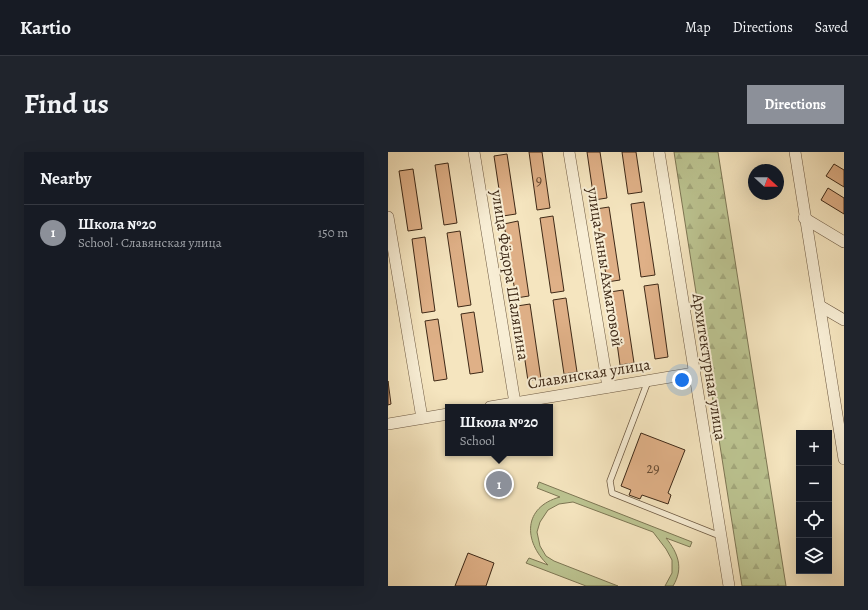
<!DOCTYPE html>
<html lang="en">
<head>
<meta charset="utf-8">
<style>
  :root { --surface:#171b24; --page:#20242c; --text:#f1f3f6; --muted:#9ea1a6; --line:#363941; --accent:#8c9099 }
  body { margin:0; font-family:Alegreya,serif; background:var(--page); color:var(--text) }
  .controls { position:absolute; right:12px; bottom:12px; display:grid; overflow:hidden; border-radius:0px; box-shadow:0 4px 16px #0002 }
  .controls button { width:36px; height:36px; display:grid; place-items:center; padding:0; border:0; border-bottom:1px solid var(--line); background:var(--surface); color:var(--text); font:20px sans-serif }
  .compass { position:absolute; left:360px; top:12px; width:36px; height:36px; border-radius:50%; background:var(--surface); box-shadow:0 4px 16px #0002; rotate:111deg }
  .you { position:absolute; left:294px; top:228px; width:14px; height:14px; margin:-10px; border:3px solid #fff; border-radius:50%; background:#1a73e8; box-shadow:0 0 0 6px #1a73e833 }
  .badge { display:grid; place-items:center; width:26px; height:26px; border-radius:50%; background:var(--accent); color:#fff; font-size:13px; font-weight:700 }
  .pin { position:absolute; translate:-50% -50%; border:2px solid #fff; box-shadow:0 1px 4px #0006 }
  .popup { position:absolute; left:57px; top:252px; width:108px; height:52px; box-sizing:border-box; display:grid; place-content:center; border-radius:0px; background:var(--surface); filter:drop-shadow(0 1px 3px #0005); font-size:13px; white-space:nowrap; color:var(--muted) }
  .popup b { font-size:15px; color:var(--text) }
  .popup::after { content:''; position:absolute; left:50%; top:100%; margin-left:-8px; border:8px solid transparent; border-top-color:var(--surface) }
  .list { margin:0; padding:0; list-style:none }
  h2 { display:flex; justify-content:space-between; align-items:center; height:52px; margin:0; padding:0 16px; font-size:17px }
  h2 small { font-size:13px; font-weight:400; color:var(--muted) }
  .list li { display:grid; grid-template-columns:26px 1fr auto; gap:12px; align-items:center; box-sizing:border-box; height:56px; padding:0 16px; border-top:1px solid var(--line) }
  .list b { display:block; font-size:15px; white-space:nowrap }
  .list p { margin:0; font-size:13px; white-space:nowrap; color:var(--muted) }
  .list em { font-size:13px; font-style:normal; color:var(--muted) }
  .icon { flex:none; width:22px; height:22px; fill:none; stroke:currentColor; stroke-width:2; stroke-linecap:round; stroke-linejoin:round }
  .map { position:relative; flex:none; width:456px; height:434px; overflow:hidden; border-radius:0px }
  header { display:flex; align-items:center; gap:24px; box-sizing:border-box; height:56px; padding:0 20px; background:var(--surface); border-bottom:1px solid var(--line) }
  header strong { font-size:19px }
  nav { display:flex; gap:22px; margin-inline-start:auto; font-size:14px }
  .intro { display:flex; align-items:center; justify-content:space-between; box-sizing:border-box; height:96px; padding:0 24px }
  h1 { margin:0; font-size:28px }
  .button { padding:10px 18px; border-radius:0px; background:var(--accent); color:#fff; font-size:14px; font-weight:700 }
  main { display:flex; gap:24px; padding:0 24px }
  aside { flex:1; background:var(--surface); border-radius:0px; box-shadow:0 4px 16px #0002 }
  .map>svg:first-child { display:block }
</style>
</head>
<body>
<header>
<strong>Kartio</strong>
<nav><a>Map</a><a>Directions</a><a>Saved</a></nav>
</header>
<div class="intro"><h1>Find us</h1><a class="button">Directions</a></div>
<main>
<aside>
<h2>Nearby<small></small></h2>
<ul class="list">
<li><span class="badge">1</span><div><b>Школа №20</b><p>School · Славянская улица</p></div><em>150 m</em></li>
</ul>
</aside>
<div class="map">
<svg width="456" height="434" viewBox="0 0 456 434">
  <defs>
    <pattern id="forest-firs" width="22" height="20" patternUnits="userSpaceOnUse"><rect width="22" height="20" fill="#bcc491"/><path d="M5 1l3.5 6h-7zM16 11l3.5 6h-7z" fill="#a3a87c"/></pattern>
  </defs>
  <rect width="100%" height="100%" fill="#f5e5bf"/>
  <filter id="stains"><feTurbulence type="fractalNoise" baseFrequency=".005" numOctaves="4"/><feColorMatrix values="0 0 0 0 .2 0 0 0 0 .09 0 0 0 0 .02 0 0 0 .5 -.17"/></filter>
  <radialGradient id="worn" r=".72"><stop offset=".6" stop-color="#630" stop-opacity="0"/><stop offset="1" stop-color="#630" stop-opacity=".3"/></radialGradient>
  <polygon fill="url(#forest-firs)" stroke="#7d7654" points="286,0 330,0 398,434 354,434"/>
  <path fill="#bcc491" stroke="#7d7654" d="M 151,330 L 304,390 L 302,395 L 278,386 C 290,401 296,416 285,434 L 277,434 L 284,421 L 284,408 L 278,397 L 265,380 L 185,350 L 171,352 L 160,358 L 152,370 L 149,380 L 152,394 L 158,404 L 166,409 L 230,434 L 198,434 L 138,411 L 141,406 L 160,413 C 135,389 135,355 172,345 L 149,336 Z"/>
  <g fill="#dfb087" stroke="#3e2917">
    <polygon points="141,0 154,0 162,56 149,58"/>
    <polygon points="199,0 212,0 219,46 206,48"/>
    <polygon points="234,0 248,0 254,40 240,42"/>
    <polygon points="119,2 128,62 115,64 106,4"/>
    <polygon points="60,11 69,71 56,73 47,13"/>
    <polygon points="446,12 456,18 456,35 438,24"/>
    <polygon points="25,17 34,77 20,79 11,19"/>
    <polygon points="440,36 456,46 456,62 433,48"/>
    <polygon points="256,50 267,123 253,125 243,52"/>
    <polygon points="221,55 232,128 219,130 208,57"/>
    <polygon points="165,64 176,139 163,141 152,66"/>
    <polygon points="130,69 141,144 128,146 116,72"/>
    <polygon points="72,79 83,153 70,155 59,81"/>
    <polygon points="37,85 47,159 34,161 24,87"/>
    <polygon points="270,132 280,205 267,207 256,134"/>
    <polygon points="235,138 246,211 232,213 222,140"/>
    <polygon points="178,146 189,220 176,222 165,148"/>
    <polygon points="142,152 153,227 140,229 129,154"/>
    <polygon points="86,160 95,220 82,222 73,162"/>
    <polygon points="50,167 59,227 46,229 37,169"/>
    <polygon points="0,229 3,252 0,253"/>
    <polygon points="253,281 297,298 280,341 283,343 280,352 254,343 252,347 241,343 243,338 233,334"/>
    <polygon points="80,401 106,411 98,434 67,434"/>
  </g>
  <g fill="none" stroke-linecap="round" stroke-linejoin="round">
    <g stroke="#6c5841" stroke-width="7">
      <polyline id="lane" points="260,229 222,329 224,341 332,384"/>
    </g>
    <g stroke="#6c5841" stroke-width="12">
      <g id="street">
        <polyline points="86,0 127,251"/>
        <polyline points="181,0 220,235"/>
        <polyline points="271,0 341,434"/>
        <polyline points="407,0 456,307"/>
        <polyline points="0,65 34,266"/>
        <polyline points="416,66 456,90"/>
        <polyline points="432,154 456,168"/>
        <polyline points="102,255 306,221"/>
        <polyline points="0,272 60,262"/>
      </g>
    </g>
    <use href="#lane" stroke="#f8eed5" stroke-width="5.5"/>
    <use href="#street" stroke="#f8eed5" stroke-width="11"/>
  </g>
  <g text-anchor="middle" dominant-baseline="central" stroke-width="4" stroke-linejoin="round" paint-order="stroke">
    <g font-size="14" fill="#664b33">
      <text x="151" y="28">9</text>
      <text x="265" y="316">29</text>
    </g>
    <g font-size="16" fill="#3e2917" stroke="#f8eed5">
      <text transform="translate(217 115) rotate(81)">улица Анны Ахматовой</text>
      <text transform="translate(122 123) rotate(81)">улица Фёдора Шаляпина</text>
      <text transform="translate(321 215) rotate(81)">Архитектурная улица</text>
      <text transform="translate(201 222) rotate(-9)">Славянская улица</text>
    </g>
  </g>
  <rect width="100%" height="100%" filter="url(#stains)"/>
  <rect width="100%" height="100%" fill="url(#worn)"/>
</svg>
<div class="controls">
<button>+</button>
<button>−</button>
<button><svg class="icon" aria-label="locate" viewBox="0 0 24 24"><circle cx="12" cy="12" r="6"/><path d="M12 2v4M12 18v4M2 12h4M18 12h4"/></svg></button>
<button><svg class="icon" aria-label="layers" viewBox="0 0 24 24"><path d="M12 4l9 5-9 5-9-5zM3 14l9 5 9-5"/></svg></button>
</div>
<svg class="compass" viewBox="-18 -18 36 36"><path d="M0-13l5 13h-10z" fill="#e53935"/><path d="M0 13l5-13h-10z" fill="#9ea1a6"/></svg>
<div class="you"></div>
<div class="pin badge" style="left:111px;top:332px">1</div>
<div class="popup"><b>Школа №20</b>School</div>
</div>
</main>
</body>
</html>
